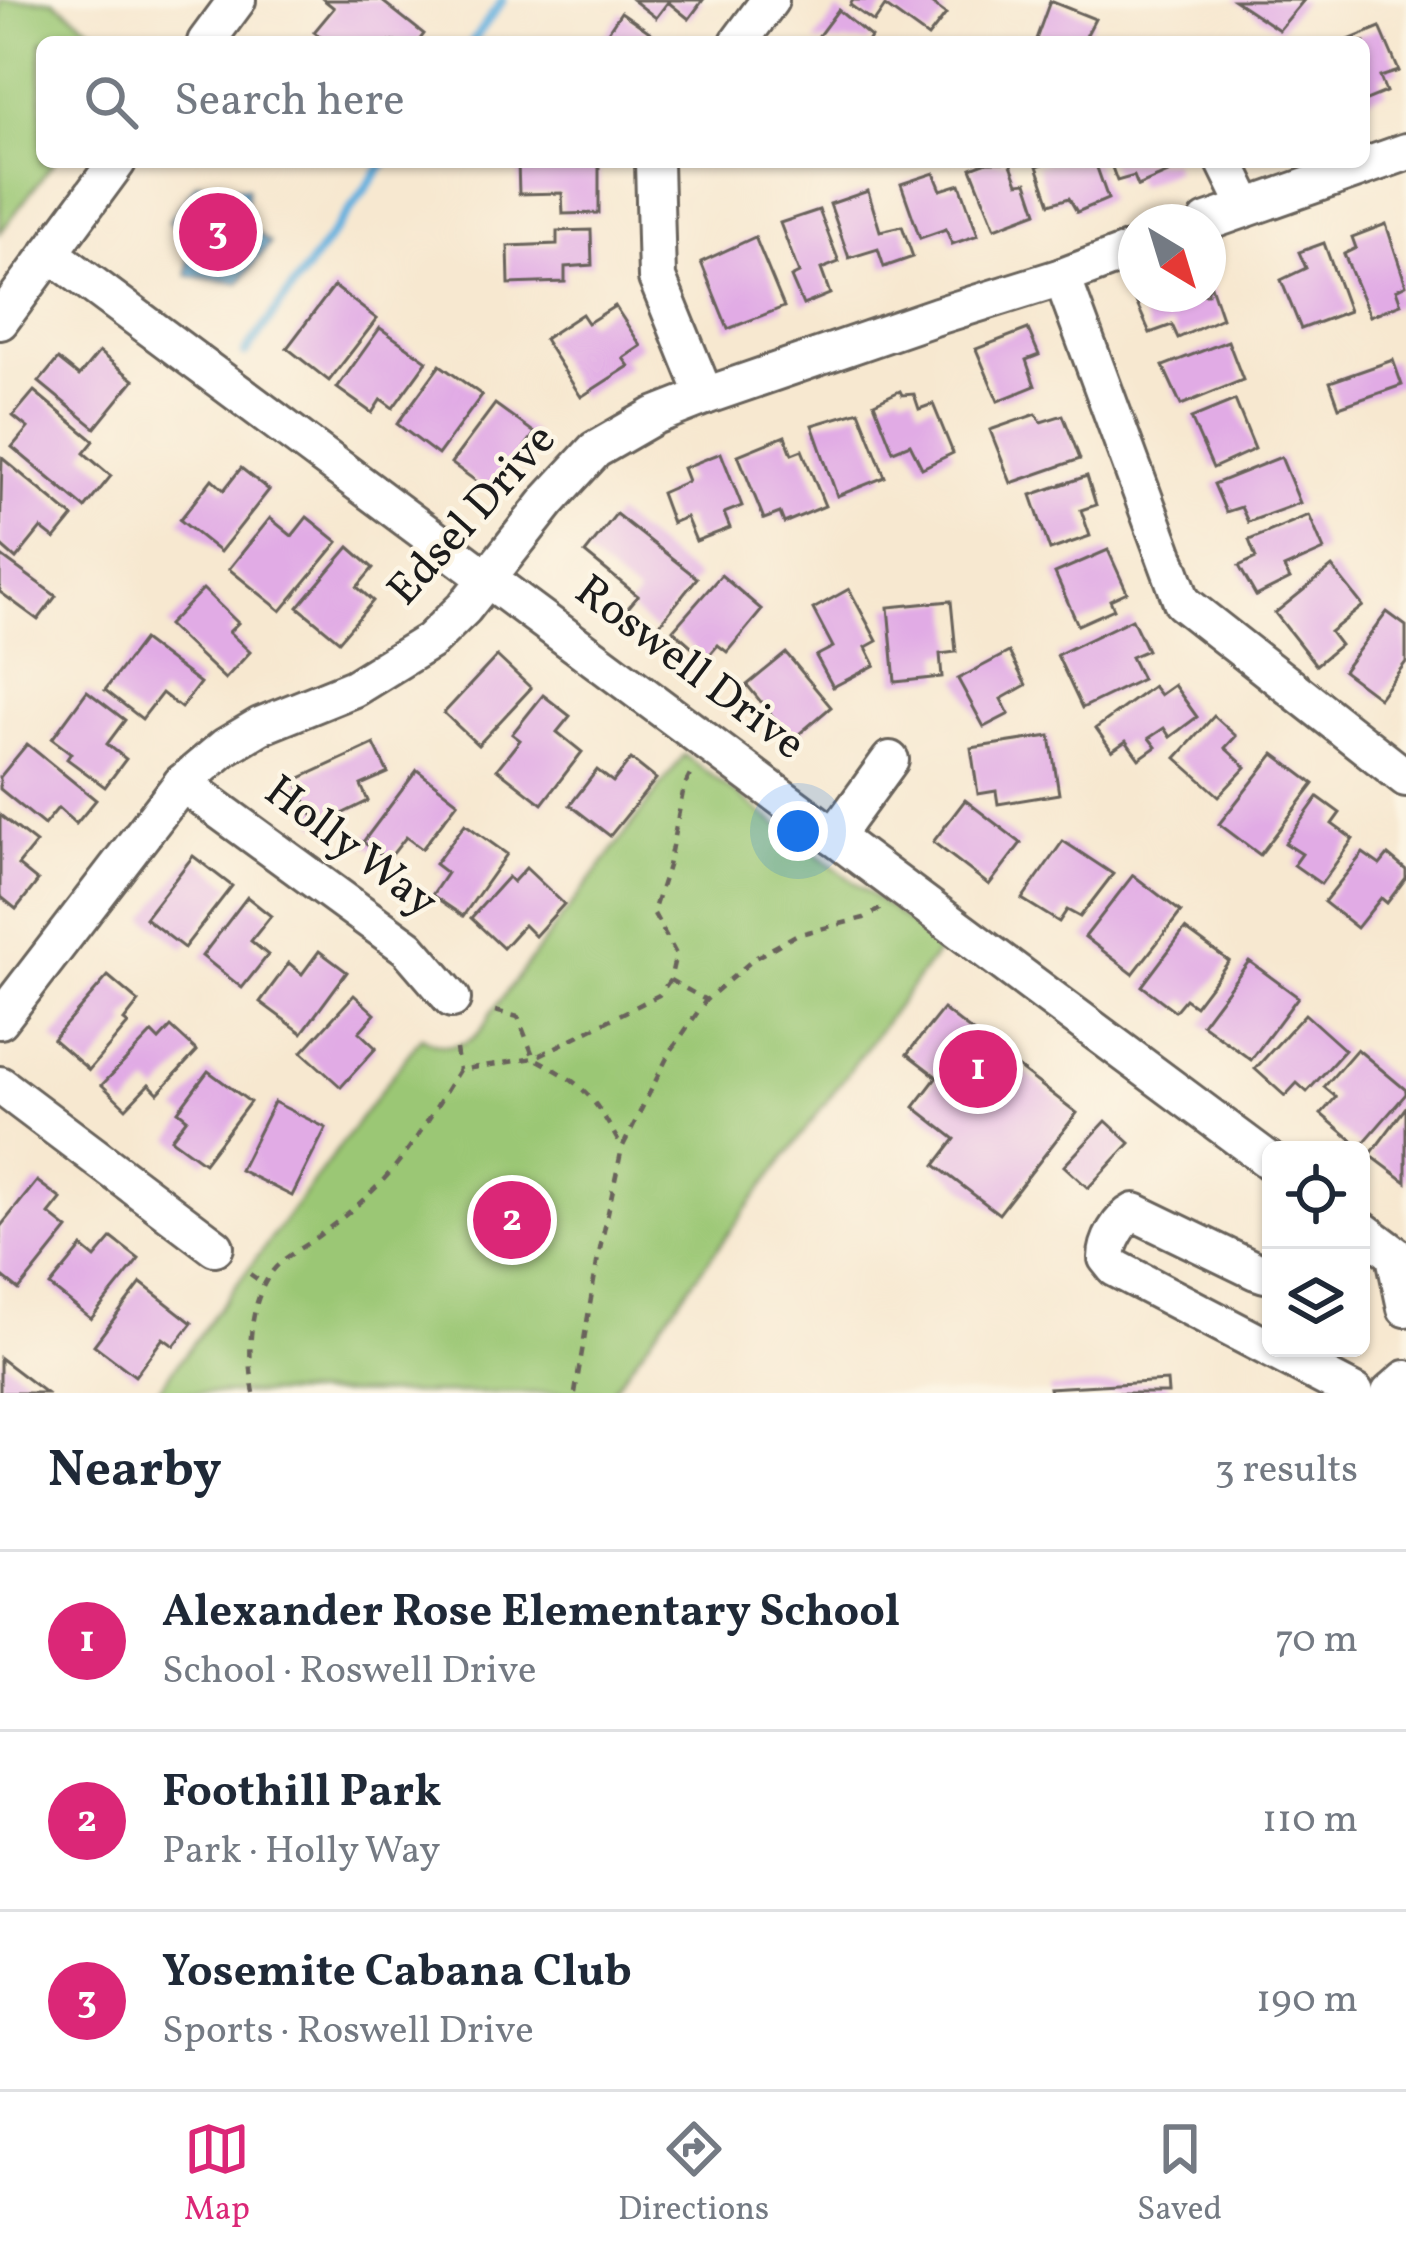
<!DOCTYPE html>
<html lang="en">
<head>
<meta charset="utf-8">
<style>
  :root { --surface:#fff; --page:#f6f6f7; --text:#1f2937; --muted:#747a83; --line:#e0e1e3; --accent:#db2777 }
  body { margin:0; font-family:Vollkorn,serif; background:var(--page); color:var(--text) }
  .controls { position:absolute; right:36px; bottom:36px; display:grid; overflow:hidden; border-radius:18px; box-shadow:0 3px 9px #0004 }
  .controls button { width:108px; height:108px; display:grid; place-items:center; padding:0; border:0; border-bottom:3px solid var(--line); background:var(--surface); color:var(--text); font:60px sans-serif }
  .compass { position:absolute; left:1118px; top:204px; width:108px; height:108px; border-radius:50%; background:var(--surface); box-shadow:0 3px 9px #0004; rotate:142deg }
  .you { position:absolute; left:798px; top:831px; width:42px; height:42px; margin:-30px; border:9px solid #fff; border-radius:50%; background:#1a73e8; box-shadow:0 0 0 18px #1a73e833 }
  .badge { display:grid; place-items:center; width:78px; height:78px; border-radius:50%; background:var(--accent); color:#fff; font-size:39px; font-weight:700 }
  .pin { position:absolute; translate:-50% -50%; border:6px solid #fff; box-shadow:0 3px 12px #0006 }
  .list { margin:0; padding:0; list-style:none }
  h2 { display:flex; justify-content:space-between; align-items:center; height:156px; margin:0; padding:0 48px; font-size:51px }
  h2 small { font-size:39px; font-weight:400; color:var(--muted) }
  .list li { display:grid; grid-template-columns:78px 1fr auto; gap:36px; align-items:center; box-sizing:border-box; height:180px; padding:0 48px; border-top:3px solid var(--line) }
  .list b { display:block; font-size:45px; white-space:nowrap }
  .list p { margin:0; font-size:39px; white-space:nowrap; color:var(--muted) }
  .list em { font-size:39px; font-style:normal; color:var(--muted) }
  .icon { flex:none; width:66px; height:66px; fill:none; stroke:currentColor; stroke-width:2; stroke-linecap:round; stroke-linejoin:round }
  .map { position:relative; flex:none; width:1406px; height:1393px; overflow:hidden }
  .search { position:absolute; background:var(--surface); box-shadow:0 3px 9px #0004; left:36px; right:36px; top:36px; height:132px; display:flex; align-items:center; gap:30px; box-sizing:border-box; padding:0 42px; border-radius:18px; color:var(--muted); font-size:45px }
  .sheet { height:696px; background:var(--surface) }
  nav { display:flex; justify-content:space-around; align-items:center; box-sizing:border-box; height:168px; border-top:3px solid var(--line); background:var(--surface); font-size:33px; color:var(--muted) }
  nav a { display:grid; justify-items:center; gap:6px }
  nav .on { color:var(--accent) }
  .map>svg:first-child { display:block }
</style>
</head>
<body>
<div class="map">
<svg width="1406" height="1393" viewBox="0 0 1406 1393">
  <rect width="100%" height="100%" fill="#fcf5e5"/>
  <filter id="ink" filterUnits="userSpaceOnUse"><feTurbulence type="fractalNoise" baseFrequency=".00833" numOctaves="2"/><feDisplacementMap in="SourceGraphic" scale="24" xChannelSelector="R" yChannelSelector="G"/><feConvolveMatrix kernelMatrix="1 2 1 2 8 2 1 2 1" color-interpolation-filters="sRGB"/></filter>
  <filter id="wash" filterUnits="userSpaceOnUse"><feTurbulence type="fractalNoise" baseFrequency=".004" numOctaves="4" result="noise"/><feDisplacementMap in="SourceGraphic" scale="48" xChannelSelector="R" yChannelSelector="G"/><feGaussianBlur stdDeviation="2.7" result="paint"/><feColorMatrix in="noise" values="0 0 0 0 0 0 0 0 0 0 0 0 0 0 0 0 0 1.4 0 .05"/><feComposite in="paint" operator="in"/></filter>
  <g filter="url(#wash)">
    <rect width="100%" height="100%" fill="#f7e8d0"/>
    <g fill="#9bc774" stroke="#5c7248" stroke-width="3">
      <polygon points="0,0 53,0 110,42 42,42 42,162 54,162 0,233"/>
      <path d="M 684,755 L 941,947 L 610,1393 L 156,1393 L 421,1037 C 449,1055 479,1044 490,1014 Z"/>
    </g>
    <polygon fill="#65b0de" stroke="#40667d" stroke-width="3" points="197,183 247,188 245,224 270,243 239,283 187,275 189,241 169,221"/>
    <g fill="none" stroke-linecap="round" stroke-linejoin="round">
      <g stroke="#65b0de" stroke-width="9">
        <polyline points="472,42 503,0"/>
        <polyline points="245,353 385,162"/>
      </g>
    </g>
    <g id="blocks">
      <g fill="#e1abe5">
        <polygon points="324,0 381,0 424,34 418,42 327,42 314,32 334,8"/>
        <polygon points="633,0 703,0 689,19 668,2 656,18"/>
        <polygon points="853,0 927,0 946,14 928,37 885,6 874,22 850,5"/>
        <polygon points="1234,0 1304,0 1279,30"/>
        <polygon points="1050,1 1095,19 1083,42 1035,42"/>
        <polygon points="838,10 871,37 868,42 814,42"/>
        <polygon points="621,12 664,42 601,42"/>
        <polygon points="1380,27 1399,71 1380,77 1386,92 1364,101 1364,42 1344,42"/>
        <polygon points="518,162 599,162 599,213 563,214 562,193 519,194"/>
        <polygon points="987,162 1010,162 1018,183 1027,182 1037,212 995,228 971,168"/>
        <polygon points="1049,162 1095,162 1108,199 1077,212 1069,198 1050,204 1037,166"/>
        <polygon points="1110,162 1172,162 1175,170 1138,186 1134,176 1117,181"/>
        <polygon points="934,173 941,190 960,184 978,235 952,244 946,229 920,238 901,184"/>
        <polygon points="868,191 880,231 902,226 913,257 884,267 878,249 849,258 830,204"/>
        <polygon points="819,210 839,262 821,269 830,294 803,305 791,277 799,273 780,223"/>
        <polygon points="1386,224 1406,285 1396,290 1401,304 1370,316 1344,254 1356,248 1352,237"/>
        <polygon points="591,230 592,265 565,267 565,282 509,284 508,246 557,244 557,231"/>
        <polygon points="755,237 784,307 728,329 701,262"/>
        <polygon points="1324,243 1349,311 1301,329 1281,280 1306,268 1299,252"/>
        <polygon points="1209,280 1222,318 1178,338 1172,325 1150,333 1133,295 1208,294"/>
        <polygon points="334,286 377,319 329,381 287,348"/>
        <polygon points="615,306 641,346 623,358 629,366 581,397 544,339 582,314 588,323"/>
        <polygon points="380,328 427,361 393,408 381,399 372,413 337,388"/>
        <polygon points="1028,329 1039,355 1026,360 1035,386 998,401 976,349"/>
        <polygon points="1228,341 1243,380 1181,405 1163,366"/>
        <polygon points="99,352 134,380 95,428 39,382 58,359 79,376"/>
        <polygon points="1393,360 1402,385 1339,407 1330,382"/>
        <polygon points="440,365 482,395 438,455 397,424"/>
        <polygon points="34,391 94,441 84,453 111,476 85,508 12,447 28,428 13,416"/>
        <polygon points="900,391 902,395 914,394 919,409 933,404 953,453 922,468 910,444 893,451 874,403"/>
        <polygon points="1235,400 1255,449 1213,468 1191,418"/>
        <polygon points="495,404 535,433 492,493 451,463"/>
        <polygon points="859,411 885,477 837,496 812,425"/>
        <polygon points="1036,414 1041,422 1063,415 1080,459 1011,483 990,430"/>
        <polygon points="785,436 792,454 802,450 825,506 784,523 780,513 764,519 738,455"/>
        <polygon points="721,453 742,506 724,513 730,528 696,541 686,517 672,523 661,493 688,481 683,468"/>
        <polygon points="1281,457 1300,503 1248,522 1241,507 1226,512 1214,484"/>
        <polygon points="2,458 73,517 55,539 41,528 16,559 0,545"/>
        <polygon points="241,468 269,490 220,552 180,520 212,479 224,490"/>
        <polygon points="1087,476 1096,505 1081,510 1090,536 1050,550 1031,495"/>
        <polygon points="616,514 697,578 655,630 628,608 638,596 585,553"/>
        <polygon points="1309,515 1324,550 1284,568 1290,579 1256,596 1239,566 1256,558 1249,540"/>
        <polygon points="307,517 338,542 281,611 229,569 270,518 292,536"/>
        <polygon points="349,547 373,568 357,587 373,601 339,641 298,607"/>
        <polygon points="1108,550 1127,592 1110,600 1114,609 1078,625 1055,573"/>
        <polygon points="0,555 56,596 38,620 0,592"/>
        <polygon points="1332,567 1363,606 1330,632 1340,645 1316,665 1275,613"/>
        <polygon points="721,575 762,610 727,652 718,645 706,659 673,630"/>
        <polygon points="203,589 238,623 229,632 250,652 225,679 168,625"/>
        <polygon points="849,589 877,641 866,647 875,665 833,687 816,656 833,647 813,609"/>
        <polygon points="951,601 956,652 940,654 942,677 895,682 888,607"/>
        <polygon points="1387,612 1406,626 1406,662 1379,698 1343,671"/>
        <polygon points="1132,619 1147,650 1131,657 1142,679 1082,708 1057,655"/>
        <polygon points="143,640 200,683 181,708 162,693 142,719 105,690"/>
        <polygon points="1009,652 1026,685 1001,699 1009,714 984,727 958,679"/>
        <polygon points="786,653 831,707 792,740 747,685"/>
        <polygon points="497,656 531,688 478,745 444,713"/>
        <polygon points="1174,685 1197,717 1170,737 1164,728 1149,738 1156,747 1139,759 1126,741 1112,751 1096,728 1153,686 1160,695"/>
        <polygon points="87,691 125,720 107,744 126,759 105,787 67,759 71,753 52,739"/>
        <polygon points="543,695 570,716 557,732 582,752 542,804 497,769 520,740 512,734"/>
        <polygon points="1214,716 1236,736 1225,748 1246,767 1219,796 1176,758"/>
        <polygon points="1050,736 1059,794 998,804 996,791 978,794 971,748"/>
        <polygon points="27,744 96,800 76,824 58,808 44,825 0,789 0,777"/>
        <polygon points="374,744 388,773 361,785 368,801 317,826 296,780"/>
        <polygon points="1274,754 1314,784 1260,855 1219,824"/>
        <polygon points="631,759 656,779 610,836 570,805 597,770 613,782"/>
        <polygon points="417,770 458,802 422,849 406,837 388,860 363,842"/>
        <polygon points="1318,797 1340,813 1332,824 1353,839 1321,884 1294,865 1302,854 1285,843"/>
        <polygon points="965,800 1021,843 989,885 933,842"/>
        <polygon points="0,815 36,843 18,865 38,881 16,909 0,896"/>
        <polygon points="465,824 507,854 463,916 432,895 447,873 435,864"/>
        <polygon points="1063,841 1113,874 1080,917 1067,910 1059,922 1022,899"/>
        <polygon points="1363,853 1380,865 1388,855 1406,870 1406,878 1387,903 1381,898 1357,928 1324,902"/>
        <polygon points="193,856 232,886 184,948 145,918"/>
        <polygon points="526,868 564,904 535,936 524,925 503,948 471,918 508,877 513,882"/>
        <polygon points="1133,875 1181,912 1133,974 1085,937"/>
        <polygon points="247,897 271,916 251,941 268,955 242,988 202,956"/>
        <polygon points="1185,929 1229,961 1195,1006 1185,999 1175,1011 1142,986"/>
        <polygon points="319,951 347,972 302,1033 260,1002 289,963 302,974"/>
        <polygon points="1249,961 1298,997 1251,1060 1202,1024"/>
        <polygon points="108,976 139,1002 124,1021 128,1024 89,1070 53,1039"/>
        <polygon points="354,995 375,1014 359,1032 376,1048 341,1087 302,1052"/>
        <polygon points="943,1009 1077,1113 999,1214 935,1165 955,1139 914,1107 937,1077 907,1054"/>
        <polygon points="1305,1014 1345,1050 1307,1092 1297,1083 1285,1096 1255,1069"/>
        <polygon points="171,1027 197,1051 158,1093 149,1084 126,1108 102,1085 152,1033 159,1040"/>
        <polygon points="1357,1049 1406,1090 1406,1094 1360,1147 1321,1114 1336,1097 1324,1087"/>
        <polygon points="208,1071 250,1102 204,1163 171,1139 187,1118 178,1111"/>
        <polygon points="274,1102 326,1128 292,1196 240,1170"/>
        <polygon points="1406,1107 1406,1182 1370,1155"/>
        <polygon points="1106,1121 1130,1143 1088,1188 1064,1166"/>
        <polygon points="37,1181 61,1199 49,1214 68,1229 19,1290 0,1275 0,1227"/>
        <polygon points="112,1238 139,1259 91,1319 50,1286 82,1247 95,1258"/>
        <polygon points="141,1283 192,1323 174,1346 163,1338 135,1376 94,1345"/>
        <polygon points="0,1358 46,1393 0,1393"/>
        <polygon points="1167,1381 1168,1393 1050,1393 1049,1388"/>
      </g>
    </g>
  </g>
  <g filter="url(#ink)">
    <use href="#blocks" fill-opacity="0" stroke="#69635b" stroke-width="3"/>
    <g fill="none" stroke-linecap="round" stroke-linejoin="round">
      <g stroke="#69635b" stroke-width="42">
        <g id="minor">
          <polyline points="206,42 237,0"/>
          <polyline points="739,42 770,0"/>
          <polyline points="654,162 657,278 705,396"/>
          <polyline points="1225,162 1247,207"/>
          <polyline points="1207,222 1406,152"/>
          <polyline points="50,253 1271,1162"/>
          <polyline points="1062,277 1182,602 1406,778"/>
          <polyline points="0,321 117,162"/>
          <polyline points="182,783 408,948 452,999"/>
          <polyline points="834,837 890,760"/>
          <polyline points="0,1020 182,783 225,747 260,726 354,688 430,641 464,608 548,501 595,450 654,416 705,396 937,316 1062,277 1136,249"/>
          <polyline points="0,1085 215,1247"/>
          <polyline points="1361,1229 1406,1263"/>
          <polyline points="1395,1256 1406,1308"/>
          <path d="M 1271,1271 L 1265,1274 L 1256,1271 L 1134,1212 C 1120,1219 1107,1242 1107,1258 L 1115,1268 L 1355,1393"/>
          <polyline points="1390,1393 1406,1379"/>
        </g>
      </g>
      <g stroke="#69635b" stroke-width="4.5" stroke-dasharray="9 9" stroke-linecap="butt">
        <polyline points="670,980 706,1000"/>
        <path d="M 495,1011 L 518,1017 L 534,1058 C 586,1085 594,1097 622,1148"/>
        <polyline points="456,1049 459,1070"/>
        <polyline points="250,1274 264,1284"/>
        <path d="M 254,1393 C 247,1355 248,1298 276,1267 C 288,1254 307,1245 321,1234 C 344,1217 366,1199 385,1178 C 414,1146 436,1107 459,1070 L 534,1058 L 659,995 L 670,980 L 676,954 L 653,912 L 668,866 L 684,787 L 691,773"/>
        <polyline points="575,1393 597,1263 622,1148 669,1054 706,1000 755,958 796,935 864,918 880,909"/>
      </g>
      <use href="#minor" stroke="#fff" stroke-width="36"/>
    </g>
  </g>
  <g text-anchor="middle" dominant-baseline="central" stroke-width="9" stroke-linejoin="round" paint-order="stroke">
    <g font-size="45" fill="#1c1c1c" stroke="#fcf5e5">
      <text transform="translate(473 516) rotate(-48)">Edsel Drive</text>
      <text transform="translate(689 669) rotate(37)">Roswell Drive</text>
      <text transform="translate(350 848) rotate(37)">Holly Way</text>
    </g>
  </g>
</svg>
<div class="controls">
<button><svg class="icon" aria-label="locate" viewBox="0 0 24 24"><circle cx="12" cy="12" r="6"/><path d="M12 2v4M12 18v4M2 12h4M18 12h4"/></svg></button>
<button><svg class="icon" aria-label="layers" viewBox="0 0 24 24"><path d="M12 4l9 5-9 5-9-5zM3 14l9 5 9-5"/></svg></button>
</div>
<svg class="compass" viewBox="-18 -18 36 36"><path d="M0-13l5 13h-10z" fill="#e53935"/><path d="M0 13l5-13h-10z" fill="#747a83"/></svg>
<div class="you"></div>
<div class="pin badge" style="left:978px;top:1069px">1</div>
<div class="pin badge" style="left:512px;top:1220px">2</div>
<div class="pin badge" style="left:218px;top:232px">3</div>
<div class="search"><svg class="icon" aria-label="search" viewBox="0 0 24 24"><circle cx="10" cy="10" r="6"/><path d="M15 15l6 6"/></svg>Search here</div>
</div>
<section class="sheet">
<h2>Nearby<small>3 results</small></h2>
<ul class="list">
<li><span class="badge">1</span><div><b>Alexander Rose Elementary School</b><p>School · Roswell Drive</p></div><em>70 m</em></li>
<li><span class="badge">2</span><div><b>Foothill Park</b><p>Park · Holly Way</p></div><em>110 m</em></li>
<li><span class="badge">3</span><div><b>Yosemite Cabana Club</b><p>Sports · Roswell Drive</p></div><em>190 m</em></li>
</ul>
</section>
<nav>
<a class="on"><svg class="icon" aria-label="map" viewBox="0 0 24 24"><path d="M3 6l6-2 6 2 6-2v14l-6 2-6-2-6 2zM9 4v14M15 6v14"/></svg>Map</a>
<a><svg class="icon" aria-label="directions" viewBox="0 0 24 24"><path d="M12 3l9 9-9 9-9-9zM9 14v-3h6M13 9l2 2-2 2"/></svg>Directions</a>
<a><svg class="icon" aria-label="saved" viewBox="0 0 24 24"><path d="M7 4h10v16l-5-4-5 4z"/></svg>Saved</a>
</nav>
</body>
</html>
